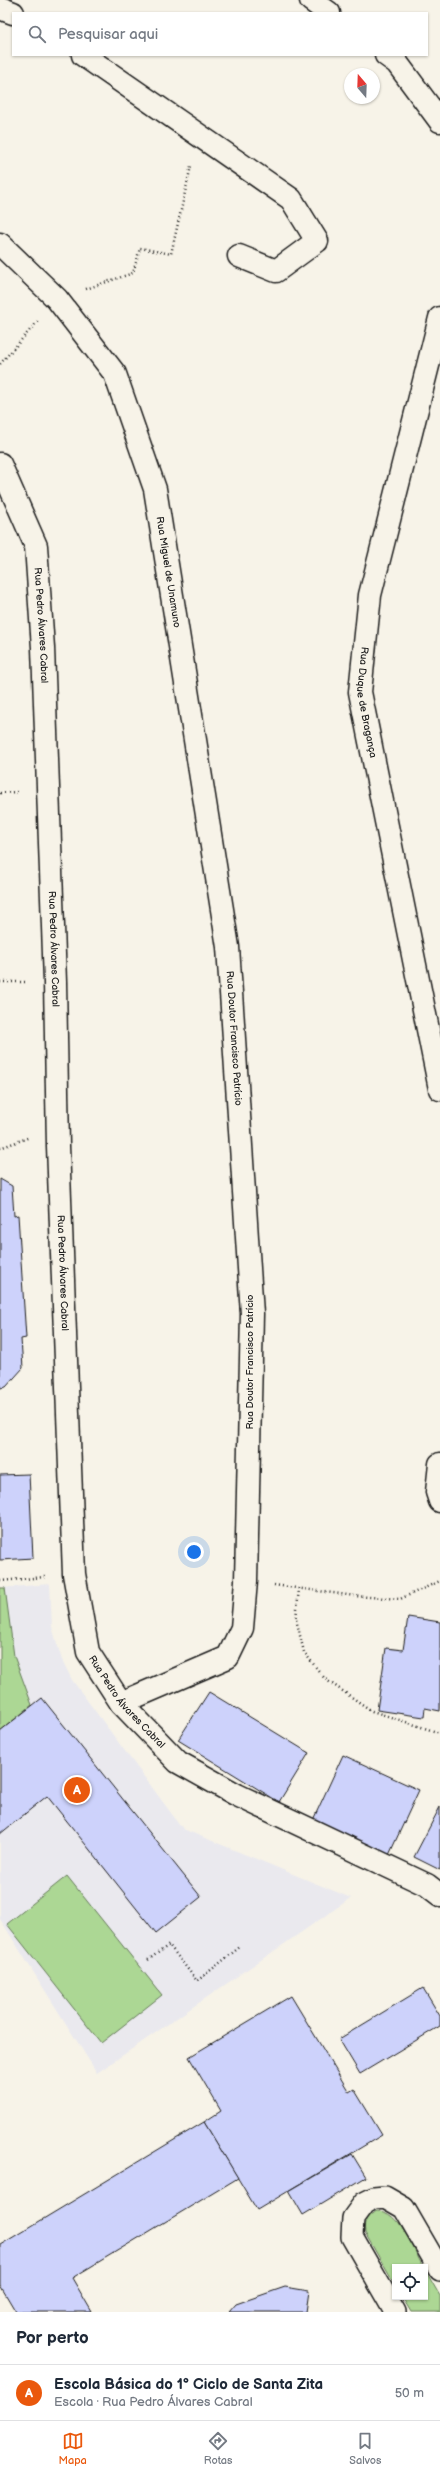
<!DOCTYPE html>
<html lang="pt">
<head>
<meta charset="utf-8">
<style>
  :root { --surface:#fff; --page:#f2f2f3; --text:#1f2937; --muted:#747a83; --line:#e0e1e3; --accent:#ea580c }
  body { margin:0; font-family:"Balsamiq Sans",sans-serif; background:var(--page); color:var(--text) }
  .controls { position:absolute; right:12px; bottom:12px; display:grid; overflow:hidden; border-radius:0px; box-shadow:0 1px 3px #0004 }
  .controls button { width:36px; height:36px; display:grid; place-items:center; padding:0; border:0; border-bottom:1px solid var(--line); background:var(--surface); color:var(--text); font:20px sans-serif }
  .compass { position:absolute; left:344px; top:68px; width:36px; height:36px; border-radius:50%; background:var(--surface); box-shadow:0 1px 3px #0004; rotate:341deg }
  .you { position:absolute; left:194px; top:1552px; width:14px; height:14px; margin:-10px; border:3px solid #fff; border-radius:50%; background:#1a73e8; box-shadow:0 0 0 6px #1a73e833 }
  .badge { display:grid; place-items:center; width:26px; height:26px; border-radius:50%; background:var(--accent); color:#fff; font-size:13px; font-weight:700 }
  .pin { position:absolute; translate:-50% -50%; border:2px solid #fff; box-shadow:0 1px 4px #0006 }
  .list { margin:0; padding:0; list-style:none }
  h2 { display:flex; justify-content:space-between; align-items:center; height:52px; margin:0; padding:0 16px; font-size:17px }
  h2 small { font-size:13px; font-weight:400; color:var(--muted) }
  .list li { display:grid; grid-template-columns:26px 1fr auto; gap:12px; align-items:center; box-sizing:border-box; height:56px; padding:0 16px; border-top:1px solid var(--line) }
  .list b { display:block; font-size:15px; white-space:nowrap }
  .list p { margin:0; font-size:13px; white-space:nowrap; color:var(--muted) }
  .list em { font-size:13px; font-style:normal; color:var(--muted) }
  .icon { flex:none; width:22px; height:22px; fill:none; stroke:currentColor; stroke-width:2; stroke-linecap:round; stroke-linejoin:round }
  .map { position:relative; flex:none; width:440px; height:2312px; overflow:hidden }
  .search { position:absolute; background:var(--surface); box-shadow:0 1px 3px #0004; left:12px; right:12px; top:12px; height:44px; display:flex; align-items:center; gap:10px; box-sizing:border-box; padding:0 14px; border-radius:0px; color:var(--muted); font-size:15px }
  .sheet { height:108px; background:var(--surface) }
  nav { display:flex; justify-content:space-around; align-items:center; box-sizing:border-box; height:56px; border-top:1px solid var(--line); background:var(--surface); font-size:11px; color:var(--muted) }
  nav a { display:grid; justify-items:center; gap:2px }
  nav .on { color:var(--accent) }
  .map>svg:first-child { display:block }
</style>
</head>
<body>
<div class="map">
<svg width="440" height="2312" viewBox="0 0 440 2312">
  <rect width="100%" height="100%" fill="#f7f3e8"/>
  <filter id="ink" filterUnits="userSpaceOnUse"><feTurbulence type="fractalNoise" baseFrequency=".025" numOctaves="2"/><feDisplacementMap in="SourceGraphic" scale="8" xChannelSelector="R" yChannelSelector="G"/><feConvolveMatrix kernelMatrix="1 2 1 2 8 2 1 2 1" color-interpolation-filters="sRGB"/></filter>
  <g filter="url(#ink)">
    <polygon fill="#eae9ee" points="50,1584 52,1627 62,1660 72,1680 183,1829 351,1898 97,2073 0,1919 0,1588"/>
    <g fill="#acd794" stroke="#647a58">
      <polygon points="0,1588 5,1588 14,1656 32,1705 0,1731"/>
      <polygon points="67,1876 162,1995 101,2043 7,1924"/>
      <path d="M 377,2211 C 399,2210 414,2250 423,2267 L 395,2267 L 395,2285 L 365,2233 C 363,2222 367,2215 377,2211 Z"/>
      <polygon points="425,2270 440,2296 440,2312 411,2312 402,2297 425,2297"/>
    </g>
    <g fill="#cdd2fb" stroke="#1c1c1c">
      <polygon points="0,1179 12,1186 14,1216 18,1215 26,1338 21,1339 23,1368 6,1387 0,1388"/>
      <polygon points="29,1474 33,1558 0,1560 0,1475"/>
      <polygon points="408,1617 440,1622 440,1711 425,1708 424,1717 377,1710 386,1648 403,1650"/>
      <polygon points="209,1692 309,1753 279,1802 178,1740"/>
      <polygon points="42,1698 201,1897 156,1933 47,1796 0,1834 0,1731"/>
      <polygon points="343,1755 419,1790 389,1855 313,1820"/>
      <polygon points="440,1807 440,1870 414,1857"/>
      <polygon points="423,1988 440,2016 440,2026 360,2074 339,2039"/>
      <polygon points="291,1996 349,2092 354,2089 382,2135 257,2210 204,2122 221,2111 189,2057"/>
      <polygon points="204,2122 238,2178 72,2278 92,2312 16,2312 0,2285 0,2245"/>
      <polygon points="352,2154 366,2177 303,2215 289,2191"/>
      <polygon points="285,2287 309,2291 306,2312 229,2312 236,2304"/>
    </g>
    <g fill="none" stroke-linecap="round" stroke-linejoin="round">
      <g stroke="#1c1c1c" stroke-width="24">
        <polyline id="lane" points="395,2312 352,2237 353,2218 364,2203 374,2198 385,2197 404,2208 440,2270"/>
      </g>
      <g stroke="#1c1c1c" stroke-width="25">
        <g id="street">
          <polyline points="311,0 329,13"/>
          <polyline points="0,8 13,13"/>
          <polyline points="83,55 291,199 317,241 276,271 239,256"/>
          <polyline points="386,55 397,63 440,121"/>
          <path id="s1" d="M 0,244 L 57,299 L 115,374 L 155,489 L 228,947 L 252,1314 L 246,1581 L 242,1628 L 228,1657 L 121,1703"/>
          <path id="s2" d="M 440,318 L 370,595 L 360,692 L 440,1089"/>
          <path id="s3" d="M 0,464 L 36,546 L 43,648 L 55,982 L 58,1146 L 74,1574 L 88,1652 L 121,1703 L 178,1762 L 237,1795 L 427,1885 L 440,1895"/>
          <polyline points="440,1464 437,1492 440,1501"/>
        </g>
      </g>
      <g stroke="#1c1c1c" stroke-width="2.5" stroke-dasharray="1 3" stroke-linecap="butt">
        <polyline points="86,289 133,273 140,248 171,254 191,166"/>
        <polyline points="0,364 38,321"/>
        <polyline points="0,793 19,792"/>
        <polyline points="0,982 25,982"/>
        <polyline points="0,1148 30,1137"/>
        <polyline points="0,1581 45,1577"/>
        <polyline points="274,1585 355,1596 400,1599 440,1581"/>
        <polyline points="299,1588 296,1619 304,1652 325,1679 372,1711 440,1733"/>
        <polyline points="148,1960 169,1945 197,1981 240,1947"/>
      </g>
      <use href="#lane" stroke="#f7f3e8" stroke-width="21"/>
      <use href="#street" stroke="#f7f3e8" stroke-width="22"/>
    </g>
  </g>
  <g text-anchor="middle" dominant-baseline="central" stroke-width="4" stroke-linejoin="round" paint-order="stroke">
    <g font-size="10" fill="#1c1c1c" stroke="#f7f3e8">
      <text stroke="none"><textPath href="#s1" startOffset="380">Rua Miguel de Unamuno</textPath></text>
      <text stroke="none"><textPath href="#s3" startOffset="169">Rua Pedro Álvares Cabral</textPath></text>
      <text stroke="none"><textPath href="#s2" startOffset="394">Rua Duque de Bragança</textPath></text>
      <text stroke="none"><textPath href="#s3" startOffset="493">Rua Pedro Álvares Cabral</textPath></text>
      <text stroke="none"><textPath href="#s1" startOffset="851">Rua Doutor Francisco Patrício</textPath></text>
      <text stroke="none"><textPath href="#s3" startOffset="817">Rua Pedro Álvares Cabral</textPath></text>
      <text transform="translate(250 1362) rotate(-90)">Rua Doutor Francisco Patrício</text>
      <text stroke="none"><textPath href="#s3" startOffset="1261">Rua Pedro Álvares Cabral</textPath></text>
    </g>
  </g>
</svg>
<div class="controls">
<button><svg class="icon" aria-label="locate" viewBox="0 0 24 24"><circle cx="12" cy="12" r="6"/><path d="M12 2v4M12 18v4M2 12h4M18 12h4"/></svg></button>
</div>
<svg class="compass" viewBox="-18 -18 36 36"><path d="M0-13l5 13h-10z" fill="#e53935"/><path d="M0 13l5-13h-10z" fill="#747a83"/></svg>
<div class="you"></div>
<div class="pin badge" style="left:77px;top:1790px">A</div>
<div class="search"><svg class="icon" aria-label="search" viewBox="0 0 24 24"><circle cx="10" cy="10" r="6"/><path d="M15 15l6 6"/></svg>Pesquisar aqui</div>
</div>
<section class="sheet">
<h2>Por perto<small></small></h2>
<ul class="list">
<li><span class="badge">A</span><div><b>Escola Básica do 1º Ciclo de Santa Zita</b><p>Escola · Rua Pedro Álvares Cabral</p></div><em>50 m</em></li>
</ul>
</section>
<nav>
<a class="on"><svg class="icon" aria-label="map" viewBox="0 0 24 24"><path d="M3 6l6-2 6 2 6-2v14l-6 2-6-2-6 2zM9 4v14M15 6v14"/></svg>Mapa</a>
<a><svg class="icon" aria-label="directions" viewBox="0 0 24 24"><path d="M12 3l9 9-9 9-9-9zM9 14v-3h6M13 9l2 2-2 2"/></svg>Rotas</a>
<a><svg class="icon" aria-label="saved" viewBox="0 0 24 24"><path d="M7 4h10v16l-5-4-5 4z"/></svg>Salvos</a>
</nav>
</body>
</html>
